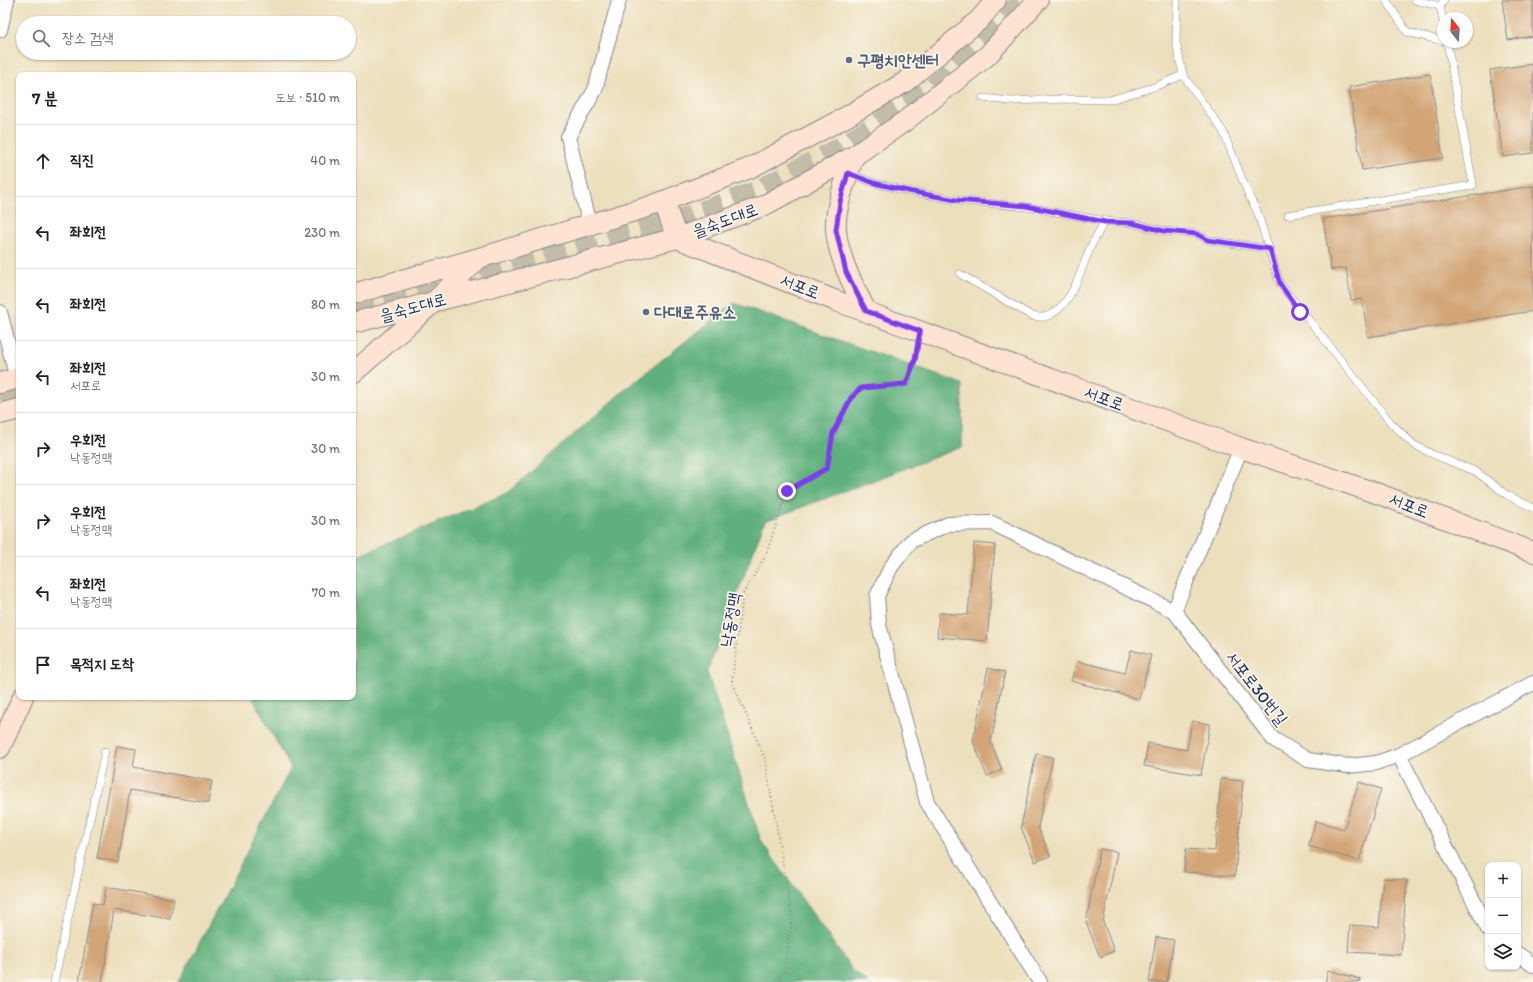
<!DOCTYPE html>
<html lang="ko">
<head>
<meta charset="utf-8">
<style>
  :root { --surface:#fff; --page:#f6f6f6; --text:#202124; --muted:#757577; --line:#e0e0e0 }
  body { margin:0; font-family:Itim,"Poor Story",sans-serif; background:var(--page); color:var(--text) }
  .controls { position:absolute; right:12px; bottom:12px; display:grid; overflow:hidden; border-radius:8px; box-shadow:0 1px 3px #0004 }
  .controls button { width:36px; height:36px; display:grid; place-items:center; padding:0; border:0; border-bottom:1px solid var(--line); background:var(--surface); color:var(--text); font:20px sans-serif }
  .compass { position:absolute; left:1437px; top:12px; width:36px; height:36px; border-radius:50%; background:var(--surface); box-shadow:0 1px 3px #0004; rotate:343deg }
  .stop { position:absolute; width:12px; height:12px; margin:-9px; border:3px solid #7c3aed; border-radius:50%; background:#fff }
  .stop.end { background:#7c3aed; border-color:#fff; box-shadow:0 1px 4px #0008 }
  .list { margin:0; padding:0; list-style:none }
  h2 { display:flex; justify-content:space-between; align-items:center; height:52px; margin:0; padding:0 16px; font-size:17px }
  h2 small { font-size:13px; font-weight:400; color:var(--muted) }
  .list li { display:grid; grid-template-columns:26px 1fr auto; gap:12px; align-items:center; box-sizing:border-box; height:72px; padding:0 16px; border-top:1px solid var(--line) }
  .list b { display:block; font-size:15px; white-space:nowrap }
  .list p { margin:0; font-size:13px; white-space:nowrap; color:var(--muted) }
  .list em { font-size:13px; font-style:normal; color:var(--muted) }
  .icon { flex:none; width:22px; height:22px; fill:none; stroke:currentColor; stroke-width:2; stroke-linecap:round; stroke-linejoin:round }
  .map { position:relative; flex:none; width:1533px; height:982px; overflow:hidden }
  .search { position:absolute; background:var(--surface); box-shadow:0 1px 3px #0004; left:16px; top:16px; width:340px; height:44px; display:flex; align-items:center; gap:10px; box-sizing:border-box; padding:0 14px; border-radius:22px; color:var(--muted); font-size:15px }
  .panel { position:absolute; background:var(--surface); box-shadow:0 1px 3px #0004; left:16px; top:72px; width:340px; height:628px; border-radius:8px }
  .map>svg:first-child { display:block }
</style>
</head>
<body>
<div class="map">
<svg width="1533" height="982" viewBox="0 0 1533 982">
  <rect width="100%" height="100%" fill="#fbf7ec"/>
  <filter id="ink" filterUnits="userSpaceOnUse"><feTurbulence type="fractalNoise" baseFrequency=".025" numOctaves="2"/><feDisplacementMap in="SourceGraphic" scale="8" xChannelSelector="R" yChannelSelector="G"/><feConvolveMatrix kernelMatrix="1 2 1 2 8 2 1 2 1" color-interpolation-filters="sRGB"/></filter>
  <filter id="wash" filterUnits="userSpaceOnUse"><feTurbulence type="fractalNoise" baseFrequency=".012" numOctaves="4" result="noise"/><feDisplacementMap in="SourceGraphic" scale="16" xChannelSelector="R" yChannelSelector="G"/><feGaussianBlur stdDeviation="0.9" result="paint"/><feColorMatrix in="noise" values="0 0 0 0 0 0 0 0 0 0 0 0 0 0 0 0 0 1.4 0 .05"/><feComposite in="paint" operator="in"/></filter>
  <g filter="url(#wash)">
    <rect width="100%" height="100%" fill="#ecdfbc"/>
    <polygon fill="#5eb07c" stroke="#3c706d" points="734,303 962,384 962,447 765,521 707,672 761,841 853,971 868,982 179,982 291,768 252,697 353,697 353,558 507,493 628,387"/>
    <g id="blocks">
      <g fill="#d2a476">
        <polygon points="1502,0 1533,0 1533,36 1508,40"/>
        <polygon points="1533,64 1533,153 1503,157 1490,70"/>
        <polygon points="1430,74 1443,158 1362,170 1349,87"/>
        <polygon points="1533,186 1533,311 1368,337 1362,299 1351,300 1346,268 1331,270 1323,219"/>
        <polygon points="974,543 995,545 987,641 937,637 939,613 968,615"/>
        <polygon points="1131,650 1151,655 1139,699 1071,681 1077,661 1125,673"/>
        <polygon points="988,668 1005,672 991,742 1002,770 987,776 973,741"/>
        <polygon points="1192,721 1210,724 1201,775 1144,766 1148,743 1187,750"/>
        <polygon points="117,746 136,749 133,767 212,781 208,803 130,790 118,862 97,858"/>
        <polygon points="1036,754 1053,757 1038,827 1050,856 1035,862 1021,827"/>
        <polygon points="1221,779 1243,781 1235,876 1184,872 1186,849 1215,851"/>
        <polygon points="1359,782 1381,789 1359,861 1308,846 1316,821 1344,829"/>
        <polygon points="1100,849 1117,852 1103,922 1114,951 1100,957 1086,922"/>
        <polygon points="1383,878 1407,880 1401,955 1348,952 1350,925 1379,927"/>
        <polygon points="106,887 174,899 170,919 114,910 102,982 79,982 93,903 103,905"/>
        <polygon points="1156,937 1174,940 1167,982 1149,982"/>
        <polygon points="1328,970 1360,979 1359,982 1325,982"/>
      </g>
    </g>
  </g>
  <g filter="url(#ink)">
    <use href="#blocks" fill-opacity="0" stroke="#84878d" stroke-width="1"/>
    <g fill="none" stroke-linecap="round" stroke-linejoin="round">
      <g stroke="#c2bca9" stroke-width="22" stroke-dasharray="22 11" stroke-linecap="butt">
        <polyline points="353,309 467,280 666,225 756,192 837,150 933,89 1011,15 1023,0"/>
        <polyline points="0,399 19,394"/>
      </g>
      <g stroke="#84878d" stroke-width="8">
        <g id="lane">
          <polyline points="1177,0 1176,42 1183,75 1223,131 1249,196 1257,211 1280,284 1391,423 1413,444 1434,455 1475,471 1507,495 1533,508"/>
          <polyline points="1386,0 1407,32 1443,41"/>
          <polyline points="1415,0 1440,6 1444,0"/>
          <polyline points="1440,6 1443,21"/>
          <polyline points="983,98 1010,101 1064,99 1110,100 1154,87 1183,75"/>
          <polyline points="849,173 874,183 908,191 956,200 1027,207 1105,221 1132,223 1164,231 1197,234 1208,240 1270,249"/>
          <polyline points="1288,215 1473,185 1447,42"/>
          <path d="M 960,274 L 1032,316 C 1035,316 1040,318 1044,317 C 1072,310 1081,268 1091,246 C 1095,238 1100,230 1105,221"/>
          <polyline points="54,982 105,751"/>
        </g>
      </g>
      <g stroke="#84878d" stroke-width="16">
        <g id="street">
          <polyline points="0,30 7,0"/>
          <polyline points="590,225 568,137 595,90 619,0"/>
          <polyline points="0,312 17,379"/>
          <polyline points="1241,448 1174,611 1273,739 1308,760 1348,766 1376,763 1399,755 1533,683"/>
          <polyline points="1399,755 1488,929"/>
          <polyline points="1518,954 1533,965"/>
          <polyline points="1040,982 927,802 879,625 877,596 891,567 911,541 948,524 992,523 1174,611"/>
        </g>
      </g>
      <g stroke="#84878d" stroke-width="22">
        <g id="secondary">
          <path d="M 854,156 C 847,177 834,208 836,230 C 838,257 854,287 866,311"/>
          <polyline points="664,202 677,238"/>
          <polyline points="677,238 839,302 1241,448 1379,494 1533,552"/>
          <polyline points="353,294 479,258 651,206 750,168 844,118 905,82 979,20 996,0"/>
          <polyline points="353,323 677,238 763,206 854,156 905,121 987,56 1038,0"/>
          <polyline points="353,373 435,301 477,260"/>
          <polyline points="0,383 19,378"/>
          <polyline points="0,414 19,409"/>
          <polyline points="0,748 23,697"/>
        </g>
      </g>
      <polyline stroke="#84878d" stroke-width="2" stroke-dasharray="1 3" stroke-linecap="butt" points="772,982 784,972 792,917 765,759 732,681 743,594 766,555 787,491 827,468 833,433 851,398 861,388 906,384 917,348"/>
      <use href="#lane" stroke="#fff" stroke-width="7"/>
      <use href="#street" stroke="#fff" stroke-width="14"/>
      <use href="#secondary" stroke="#fee3d2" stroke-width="20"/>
    </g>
  </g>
  <g fill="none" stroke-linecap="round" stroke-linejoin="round" filter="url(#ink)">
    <polyline stroke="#7c3aed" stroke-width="5" points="787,491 827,468 833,433 851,398 861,388 906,384 915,360 920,331 866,311 846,272 836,230 840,202 848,173 874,183 908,191 956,200 1026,206 1105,222 1132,223 1164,231 1197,234 1208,240 1270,249 1280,284 1300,312"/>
  </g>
  <g fill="#5c6f8a" stroke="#fbf7ec" stroke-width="1.5">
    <circle cx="849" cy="60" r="4"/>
    <circle cx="646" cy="312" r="4"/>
  </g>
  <g text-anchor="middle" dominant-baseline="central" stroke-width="3.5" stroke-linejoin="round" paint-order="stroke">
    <g font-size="17" font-weight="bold" fill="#4e5e75" stroke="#fbf7ec" text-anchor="start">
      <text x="857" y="60">구평치안센터</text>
      <text x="654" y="312">다대로주유소</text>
    </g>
    <g font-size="17" fill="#1b2f5e" stroke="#fbf7ec">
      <text transform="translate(725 220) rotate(-20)">을숙도대로</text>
      <text transform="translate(800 286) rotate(21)">서포로</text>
      <text transform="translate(413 307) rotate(-15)">을숙도대로</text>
      <text transform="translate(1104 398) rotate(20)">서포로</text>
      <text transform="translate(1409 505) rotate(21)">서포로</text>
      <text transform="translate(730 620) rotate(-80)">낙동정맥</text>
      <text transform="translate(1257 688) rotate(52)">서포로30번길</text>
    </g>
  </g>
</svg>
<div class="controls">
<button>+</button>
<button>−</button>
<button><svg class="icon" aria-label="layers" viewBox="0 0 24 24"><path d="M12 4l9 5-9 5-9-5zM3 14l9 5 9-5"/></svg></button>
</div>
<svg class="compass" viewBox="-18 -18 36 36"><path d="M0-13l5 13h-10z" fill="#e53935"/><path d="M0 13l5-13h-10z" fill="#757577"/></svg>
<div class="stop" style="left:1300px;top:312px"></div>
<div class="stop end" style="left:787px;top:491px"></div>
<div class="search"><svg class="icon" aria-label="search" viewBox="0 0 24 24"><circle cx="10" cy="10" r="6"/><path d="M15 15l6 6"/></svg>장소 검색</div>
<section class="panel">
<h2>7 분<small>도보 · 510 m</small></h2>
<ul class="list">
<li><svg class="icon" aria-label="ahead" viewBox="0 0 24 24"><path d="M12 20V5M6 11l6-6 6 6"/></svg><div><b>직진</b></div><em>40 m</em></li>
<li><svg class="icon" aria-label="left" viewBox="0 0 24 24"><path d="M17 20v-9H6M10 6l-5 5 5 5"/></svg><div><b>좌회전</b></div><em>230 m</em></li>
<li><svg class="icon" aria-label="left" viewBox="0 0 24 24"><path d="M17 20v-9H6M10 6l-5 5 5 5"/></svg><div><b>좌회전</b></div><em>80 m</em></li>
<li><svg class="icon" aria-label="left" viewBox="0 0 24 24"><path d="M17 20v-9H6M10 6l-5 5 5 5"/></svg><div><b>좌회전</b><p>서포로</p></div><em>30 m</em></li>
<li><svg class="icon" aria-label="right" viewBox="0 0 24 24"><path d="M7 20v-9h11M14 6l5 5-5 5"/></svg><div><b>우회전</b><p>낙동정맥</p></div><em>30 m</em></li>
<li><svg class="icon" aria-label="right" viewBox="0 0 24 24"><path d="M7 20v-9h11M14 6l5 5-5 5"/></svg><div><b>우회전</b><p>낙동정맥</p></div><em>30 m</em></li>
<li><svg class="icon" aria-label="left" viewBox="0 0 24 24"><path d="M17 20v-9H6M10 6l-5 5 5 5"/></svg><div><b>좌회전</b><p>낙동정맥</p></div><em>70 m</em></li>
<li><svg class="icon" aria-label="arrive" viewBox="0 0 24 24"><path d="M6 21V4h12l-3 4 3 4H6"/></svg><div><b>목적지 도착</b></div></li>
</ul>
</section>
</div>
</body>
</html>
